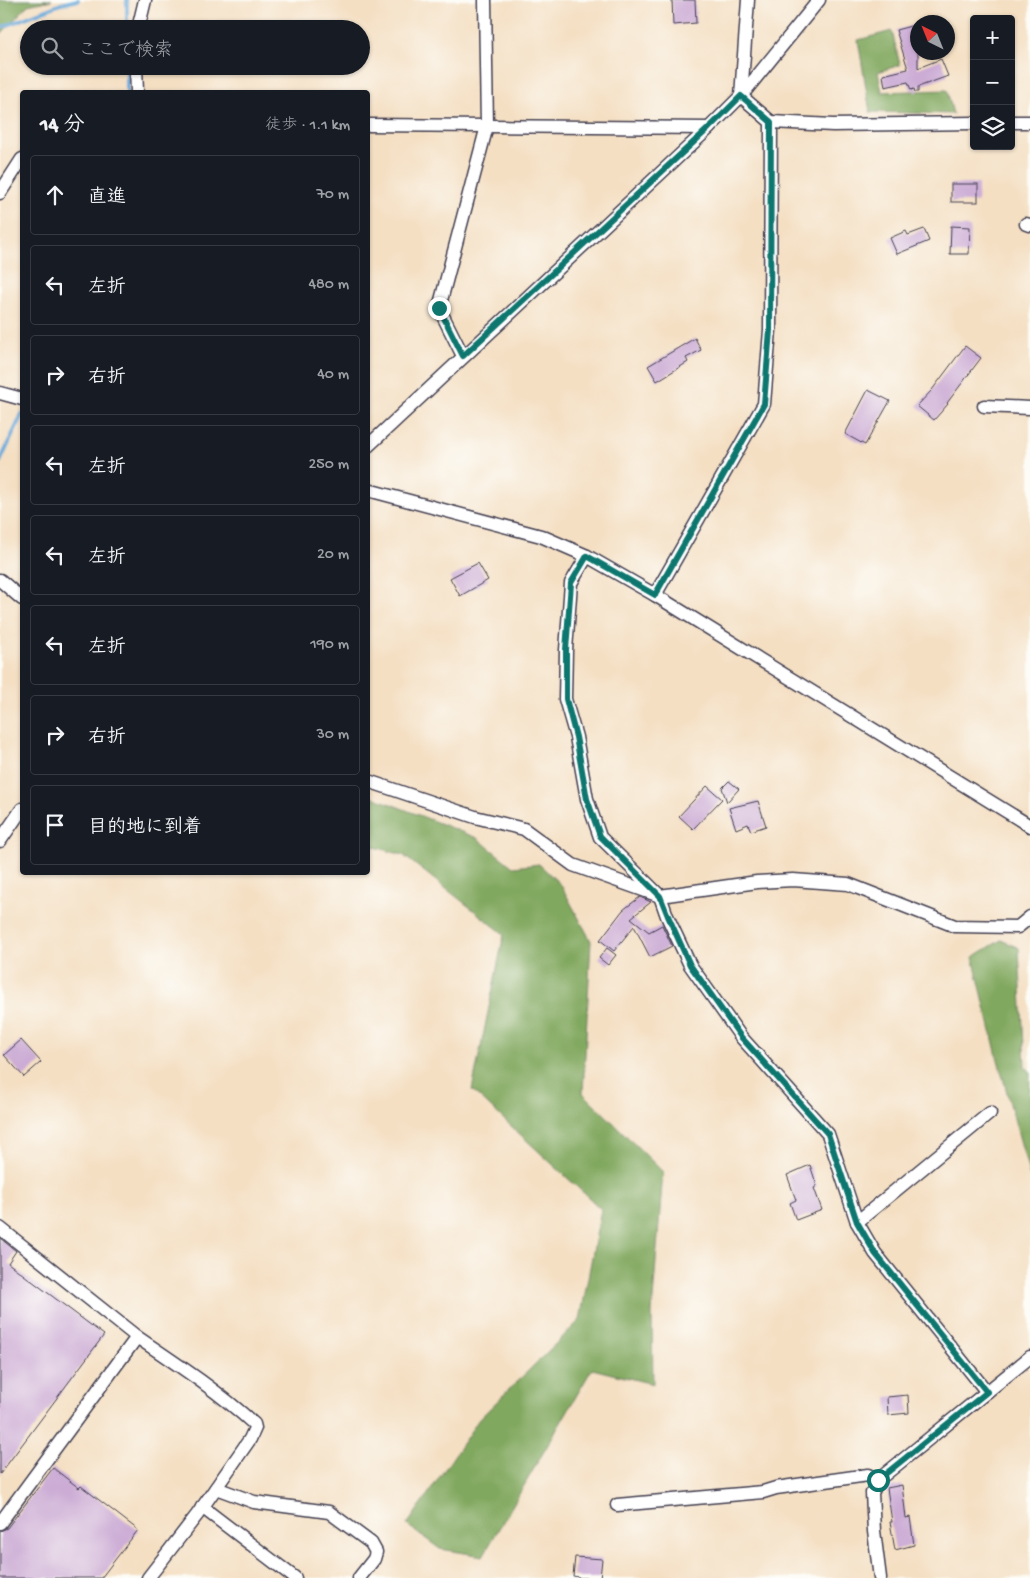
<!DOCTYPE html>
<html lang="ja">
<head>
<meta charset="utf-8">
<style>
  :root { --surface:#171b24; --page:#242831; --text:#f1f3f6; --muted:#9ea1a6; --line:#363941 }
  body { margin:0; font-family:"Gochi Hand","Klee One",sans-serif; background:var(--page); color:var(--text) }
  .controls { position:absolute; right:15px; top:15px; display:grid; overflow:hidden; border-radius:5px; box-shadow:0 1px 4px #0004 }
  .controls button { width:45px; height:45px; display:grid; place-items:center; padding:0; border:0; border-bottom:1px solid var(--line); background:var(--surface); color:var(--text); font:25px sans-serif }
  .compass { position:absolute; left:910px; top:15px; width:45px; height:45px; border-radius:50%; background:var(--surface); box-shadow:0 1px 4px #0004; rotate:317deg }
  .stop { position:absolute; width:15px; height:15px; margin:-11px; border:4px solid #0f766e; border-radius:50%; background:#fff }
  .stop.end { background:#0f766e; border-color:#fff; box-shadow:0 1px 5px #0008 }
  .list { margin:0; padding:0; list-style:none }
  h2 { display:flex; justify-content:space-between; align-items:center; height:65px; margin:0; padding:0 20px; font-size:21px }
  h2 small { font-size:16px; font-weight:400; color:var(--muted) }
  .list li { display:grid; grid-template-columns:32px 1fr auto; gap:15px; align-items:center; box-sizing:border-box; height:80px; margin:0 10px 10px; padding:0 10px; border:1px solid var(--line); border-radius:5px }
  .list b { display:block; font-size:19px; white-space:nowrap }
  .list em { font-size:16px; font-style:normal; color:var(--muted) }
  .icon { flex:none; width:28px; height:28px; fill:none; stroke:currentColor; stroke-width:2; stroke-linecap:round; stroke-linejoin:round }
  .map { position:relative; flex:none; width:1030px; height:1578px; overflow:hidden }
  .search { position:absolute; background:var(--surface); box-shadow:0 1px 4px #0004; left:20px; top:20px; width:350px; height:55px; display:flex; align-items:center; gap:12px; box-sizing:border-box; padding:0 18px; border-radius:28px; color:var(--muted); font-size:19px }
  .panel { position:absolute; background:var(--surface); box-shadow:0 1px 4px #0004; left:20px; top:90px; width:350px; height:785px; border-radius:5px }
  .map>svg:first-child { display:block }
</style>
</head>
<body>
<div class="map">
<svg width="1030" height="1578" viewBox="0 0 1030 1578">
  <rect width="100%" height="100%" fill="#fdfcf7"/>
  <filter id="ink" filterUnits="userSpaceOnUse"><feTurbulence type="fractalNoise" baseFrequency=".02" numOctaves="2"/><feDisplacementMap in="SourceGraphic" scale="10" xChannelSelector="R" yChannelSelector="G"/><feConvolveMatrix kernelMatrix="1 2 1 2 8 2 1 2 1" color-interpolation-filters="sRGB"/></filter>
  <filter id="wash" filterUnits="userSpaceOnUse"><feTurbulence type="fractalNoise" baseFrequency=".0096" numOctaves="4" result="noise"/><feDisplacementMap in="SourceGraphic" scale="20" xChannelSelector="R" yChannelSelector="G"/><feGaussianBlur stdDeviation="1.12" result="paint"/><feColorMatrix in="noise" values="0 0 0 0 0 0 0 0 0 0 0 0 0 0 0 0 0 1.4 0 .05"/><feComposite in="paint" operator="in"/></filter>
  <g filter="url(#wash)">
    <rect width="100%" height="100%" fill="#f4dfc3"/>
    <g fill="#81a85f" stroke="#52654d">
      <polygon points="0,0 52,0 28,5 0,35"/>
      <polygon points="892,31 900,65 878,72 882,92 947,90 953,114 870,112 858,40"/>
      <polygon points="368,795 477,838 513,867 539,864 561,885 591,941 583,1093 663,1172 652,1313 653,1384 592,1369 483,1556 440,1549 407,1525 479,1419 580,1320 601,1209 472,1090 504,934 403,855 368,845"/>
      <polygon points="1001,940 1019,948 1025,1066 1030,1071 1030,1177 997,1056 973,957"/>
    </g>
    <g fill="none" stroke-linecap="round" stroke-linejoin="round">
      <g stroke="#66a7d9" stroke-width="4">
        <polyline points="0,28 61,4 78,0"/>
        <polyline points="127,29 127,0"/>
        <polyline points="127,92 127,66"/>
        <polyline points="0,462 22,414"/>
      </g>
    </g>
    <g id="blocks">
      <g fill="#ccacd5">
        <polygon points="672,0 695,0 696,23 673,25"/>
        <polygon points="918,24 918,68 941,59 948,76 918,87 918,92 915,92 914,89 911,90 908,82 885,87 883,75 908,69 896,30"/>
        <rect x="951" y="184" width="27" height="18"/>
        <polygon points="951,226 970,227 969,254 950,254"/>
        <polygon points="924,229 929,241 897,254 890,238 906,231 908,235"/>
        <polygon points="695,338 701,350 686,358 688,362 657,381 648,366"/>
        <polygon points="965,346 981,358 947,403 948,404 934,420 917,406 932,390"/>
        <polygon points="868,390 890,401 865,445 845,434"/>
        <polygon points="478,563 488,580 460,596 450,578"/>
        <polygon points="729,781 739,789 727,802 722,788"/>
        <polygon points="707,786 722,799 693,829 679,816"/>
        <polygon points="758,801 766,826 751,831 748,824 736,829 729,808"/>
        <polygon points="640,897 651,902 631,918 649,932 662,925 672,946 650,957 634,926 614,951 600,940 623,910"/>
        <polygon points="607,948 616,955 608,965 599,958"/>
        <polygon points="21,1040 41,1062 24,1077 4,1055"/>
        <polygon points="810,1165 817,1186 814,1188 822,1210 796,1220 790,1203 796,1200 787,1175"/>
        <polygon points="0,1238 16,1251 8,1263 104,1335 0,1474"/>
        <polygon points="908,1395 909,1413 888,1415 887,1397"/>
        <polygon points="53,1468 79,1488 81,1486 138,1530 101,1578 0,1578 0,1531 7,1528"/>
        <polygon points="902,1485 906,1518 910,1517 914,1545 895,1550 890,1522 892,1522 887,1488"/>
        <polygon points="575,1557 602,1559 600,1578 579,1578 579,1577 573,1576"/>
      </g>
    </g>
  </g>
  <g filter="url(#ink)">
    <use href="#blocks" fill-opacity="0" stroke="#423e4f" stroke-width="1"/>
    <g fill="none" stroke-linecap="round" stroke-linejoin="round">
      <g stroke="#423e4f" stroke-width="15">
        <g id="minor">
          <polyline points="138,29 145,0"/>
          <polyline points="136,66 137,92"/>
          <polyline points="771,122 833,125 974,123"/>
          <polyline points="1011,122 1030,122"/>
          <polyline points="368,125 709,128"/>
          <polyline points="0,193 22,159"/>
          <polyline points="1026,224 1030,225"/>
          <polyline points="463,356 439,308 487,126 485,0"/>
          <polyline points="0,393 22,399"/>
          <polyline points="984,406 1030,408"/>
          <polyline points="368,446 709,128 741,96 819,0"/>
          <polyline points="368,490 541,536 587,556 655,595 1030,826"/>
          <polyline points="587,556 571,583 566,650 565,699 576,737 587,799 600,837 660,896 667,916 690,965 741,1037 828,1134 857,1222 875,1253 987,1392"/>
          <polyline points="0,580 22,599"/>
          <polyline points="655,595 764,404 770,330 771,122 741,96 748,0"/>
          <polyline points="368,781 475,817 524,829 573,865 660,896 757,882 793,880 848,884 955,926 1018,927 1030,917"/>
          <polyline points="0,841 22,809"/>
          <polyline points="857,1222 990,1113"/>
          <polyline points="0,1228 137,1337 0,1523"/>
          <path d="M 137,1337 C 177,1364 218,1391 254,1424 L 255,1428 L 250,1439 L 197,1515 L 148,1578"/>
          <polyline points="216,1488 254,1502 329,1512 371,1543 376,1552 374,1559 359,1578"/>
          <polyline points="617,1505 763,1492 776,1488 868,1475 878,1480"/>
          <polyline points="202,1507 295,1578"/>
          <polyline points="880,1578 874,1531 872,1493 878,1480 1030,1357"/>
        </g>
      </g>
      <use href="#minor" stroke="#fff" stroke-width="12"/>
    </g>
  </g>
  <g fill="none" stroke-linecap="round" stroke-linejoin="round" filter="url(#ink)">
    <polyline stroke="#0f766e" stroke-width="6" points="439,308 463,356 709,128 741,96 771,122 770,330 764,404 655,595 587,556 571,583 566,650 566,699 576,737 587,799 600,836 660,896 668,916 690,965 741,1037 828,1134 857,1222 875,1253 987,1392 878,1480"/>
  </g>
</svg>
<div class="controls">
<button>+</button>
<button>−</button>
<button><svg class="icon" aria-label="layers" viewBox="0 0 24 24"><path d="M12 4l9 5-9 5-9-5zM3 14l9 5 9-5"/></svg></button>
</div>
<svg class="compass" viewBox="-18 -18 36 36"><path d="M0-13l5 13h-10z" fill="#e53935"/><path d="M0 13l5-13h-10z" fill="#9ea1a6"/></svg>
<div class="stop" style="left:878px;top:1480px"></div>
<div class="stop end" style="left:439px;top:308px"></div>
<div class="search"><svg class="icon" aria-label="search" viewBox="0 0 24 24"><circle cx="10" cy="10" r="6"/><path d="M15 15l6 6"/></svg>ここで検索</div>
<section class="panel">
<h2>14 分<small>徒歩 · 1.1 km</small></h2>
<ul class="list">
<li><svg class="icon" aria-label="ahead" viewBox="0 0 24 24"><path d="M12 20V5M6 11l6-6 6 6"/></svg><div><b>直進</b></div><em>70 m</em></li>
<li><svg class="icon" aria-label="left" viewBox="0 0 24 24"><path d="M17 20v-9H6M10 6l-5 5 5 5"/></svg><div><b>左折</b></div><em>480 m</em></li>
<li><svg class="icon" aria-label="right" viewBox="0 0 24 24"><path d="M7 20v-9h11M14 6l5 5-5 5"/></svg><div><b>右折</b></div><em>40 m</em></li>
<li><svg class="icon" aria-label="left" viewBox="0 0 24 24"><path d="M17 20v-9H6M10 6l-5 5 5 5"/></svg><div><b>左折</b></div><em>250 m</em></li>
<li><svg class="icon" aria-label="left" viewBox="0 0 24 24"><path d="M17 20v-9H6M10 6l-5 5 5 5"/></svg><div><b>左折</b></div><em>20 m</em></li>
<li><svg class="icon" aria-label="left" viewBox="0 0 24 24"><path d="M17 20v-9H6M10 6l-5 5 5 5"/></svg><div><b>左折</b></div><em>190 m</em></li>
<li><svg class="icon" aria-label="right" viewBox="0 0 24 24"><path d="M7 20v-9h11M14 6l5 5-5 5"/></svg><div><b>右折</b></div><em>30 m</em></li>
<li><svg class="icon" aria-label="arrive" viewBox="0 0 24 24"><path d="M6 21V4h12l-3 4 3 4H6"/></svg><div><b>目的地に到着</b></div></li>
</ul>
</section>
</div>
</body>
</html>
